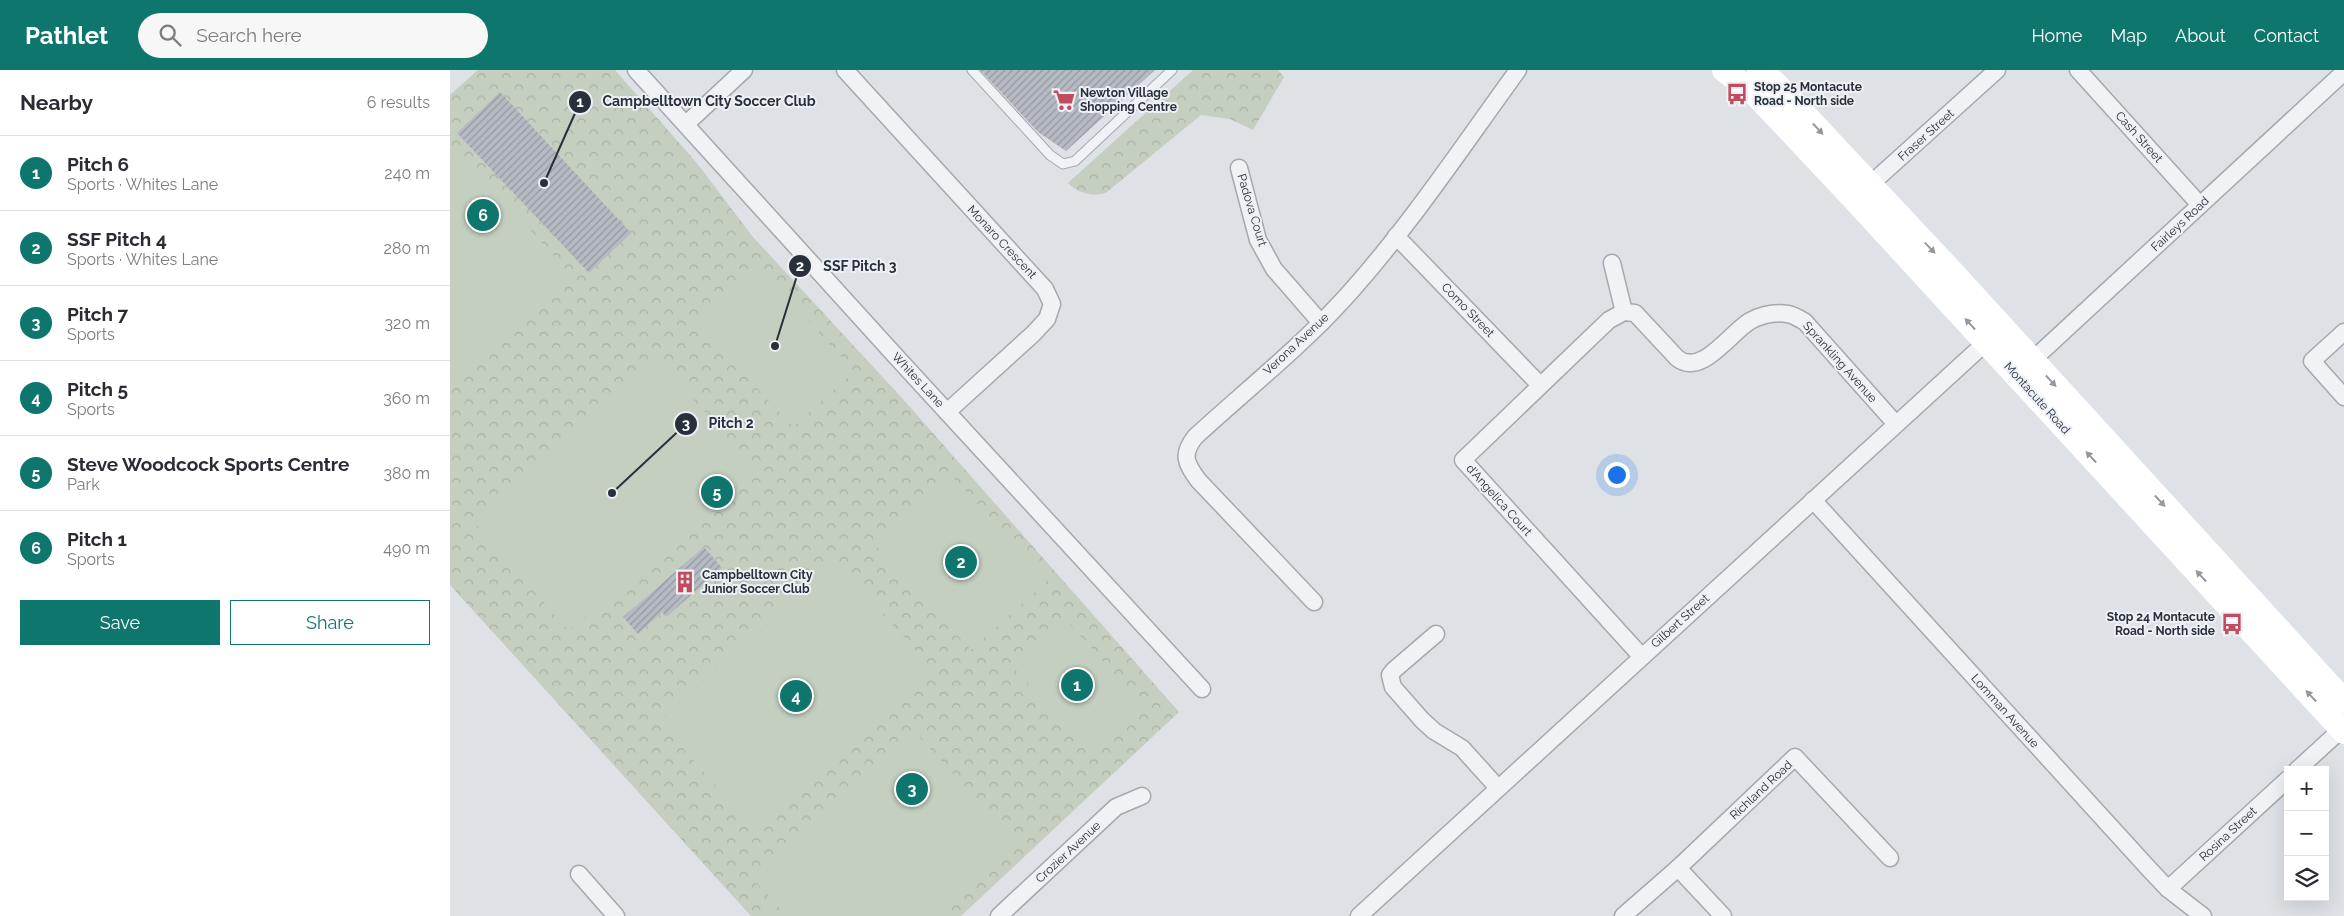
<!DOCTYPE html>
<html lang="en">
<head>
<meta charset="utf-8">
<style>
  :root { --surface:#fff; --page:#f7f7f7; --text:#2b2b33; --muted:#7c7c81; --line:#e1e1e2; --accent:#0f766e }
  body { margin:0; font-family:Raleway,sans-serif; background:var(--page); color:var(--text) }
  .controls { position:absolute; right:15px; bottom:15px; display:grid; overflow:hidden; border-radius:0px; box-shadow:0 5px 20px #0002 }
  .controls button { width:45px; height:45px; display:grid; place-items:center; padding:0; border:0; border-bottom:1px solid var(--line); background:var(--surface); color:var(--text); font:25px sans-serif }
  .you { position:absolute; left:1166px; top:404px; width:18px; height:18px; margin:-12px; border:4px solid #fff; border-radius:50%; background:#1a73e8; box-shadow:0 0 0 8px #1a73e833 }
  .badge { display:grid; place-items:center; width:32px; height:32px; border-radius:50%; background:var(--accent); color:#fff; font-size:16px; font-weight:700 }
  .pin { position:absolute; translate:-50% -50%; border:2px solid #fff; box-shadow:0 1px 5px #0006 }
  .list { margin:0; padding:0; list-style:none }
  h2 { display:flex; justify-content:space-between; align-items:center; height:65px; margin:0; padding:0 20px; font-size:21px }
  h2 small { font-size:16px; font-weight:400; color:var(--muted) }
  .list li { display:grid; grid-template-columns:32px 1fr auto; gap:15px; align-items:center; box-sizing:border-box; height:75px; padding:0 20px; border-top:1px solid var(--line) }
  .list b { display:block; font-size:19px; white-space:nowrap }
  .list p { margin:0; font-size:16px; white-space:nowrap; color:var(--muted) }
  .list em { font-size:16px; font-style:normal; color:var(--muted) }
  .actions { display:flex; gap:10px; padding:15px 20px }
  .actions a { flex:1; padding:11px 0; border:1px solid var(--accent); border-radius:0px; text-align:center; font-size:18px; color:var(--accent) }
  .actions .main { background:var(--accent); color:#fff }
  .icon { flex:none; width:28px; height:28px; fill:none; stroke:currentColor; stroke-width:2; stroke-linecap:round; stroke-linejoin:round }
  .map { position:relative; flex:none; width:1894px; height:846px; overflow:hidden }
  header { display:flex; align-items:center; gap:30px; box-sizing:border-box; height:70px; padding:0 25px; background:var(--accent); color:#fff }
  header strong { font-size:24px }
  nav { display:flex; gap:28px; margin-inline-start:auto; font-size:18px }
  .search { width:350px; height:45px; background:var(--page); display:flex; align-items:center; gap:12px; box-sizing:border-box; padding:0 18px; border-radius:28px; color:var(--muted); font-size:19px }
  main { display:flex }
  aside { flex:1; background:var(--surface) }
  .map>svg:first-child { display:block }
</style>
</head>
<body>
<header>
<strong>Pathlet</strong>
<div class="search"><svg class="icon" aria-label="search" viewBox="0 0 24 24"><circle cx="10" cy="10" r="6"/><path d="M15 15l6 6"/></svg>Search here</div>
<nav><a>Home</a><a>Map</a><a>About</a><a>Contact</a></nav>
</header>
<main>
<aside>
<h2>Nearby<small>6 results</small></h2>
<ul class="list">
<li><span class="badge">1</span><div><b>Pitch 6</b><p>Sports · Whites Lane</p></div><em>240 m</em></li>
<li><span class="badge">2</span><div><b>SSF Pitch 4</b><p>Sports · Whites Lane</p></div><em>280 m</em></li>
<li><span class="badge">3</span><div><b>Pitch 7</b><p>Sports</p></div><em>320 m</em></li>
<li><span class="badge">4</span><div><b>Pitch 5</b><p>Sports</p></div><em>360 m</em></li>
<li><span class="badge">5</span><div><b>Steve Woodcock Sports Centre</b><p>Park</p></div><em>380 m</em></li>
<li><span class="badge">6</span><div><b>Pitch 1</b><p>Sports</p></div><em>490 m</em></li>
</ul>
<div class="actions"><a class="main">Save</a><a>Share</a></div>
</aside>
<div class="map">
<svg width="1894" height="846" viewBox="0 0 1894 846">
  <defs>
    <pattern id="forest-crowns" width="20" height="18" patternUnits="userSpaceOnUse" patternTransform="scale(1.25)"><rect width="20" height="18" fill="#c4cfc0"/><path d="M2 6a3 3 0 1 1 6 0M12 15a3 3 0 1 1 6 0" fill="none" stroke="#a8b2a6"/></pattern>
    <pattern id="building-hatch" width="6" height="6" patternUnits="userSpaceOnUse" patternTransform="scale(1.25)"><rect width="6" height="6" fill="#b6bbc3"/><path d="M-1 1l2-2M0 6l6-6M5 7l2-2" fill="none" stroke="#9498a0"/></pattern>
  </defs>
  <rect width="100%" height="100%" fill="#dee1e6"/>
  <g fill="url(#forest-crowns)">
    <polygon points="28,0 165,0 246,92 303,167 452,328 729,642 511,846 301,846 0,515 0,25"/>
    <path d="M 743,0 L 828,0 L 834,7 L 803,60 L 780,49 L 751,45 L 657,122 C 644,128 628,123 618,113 Z"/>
  </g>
  <g fill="#c4cfc0">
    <polygon points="8,80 119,203 0,311 0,87"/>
    <polygon points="307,195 404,301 343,357 246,252"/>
    <polygon points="204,285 304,397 119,561 21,449"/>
    <polygon points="500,404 597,511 521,580 424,474"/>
    <polygon points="386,492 483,600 306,760 209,652"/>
    <polygon points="612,546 693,635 641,683 560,594"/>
    <polygon points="468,665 565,773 484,846 337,846 306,812"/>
  </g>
  <g fill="url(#building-hatch)">
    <polygon points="530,0 705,0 616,81 588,62"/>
    <polygon points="50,22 181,163 139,203 7,63"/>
    <polygon points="254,477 272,498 216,547 212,542 188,564 173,547"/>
  </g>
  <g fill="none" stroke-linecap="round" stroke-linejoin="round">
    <g stroke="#a4a8b0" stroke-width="11">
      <polyline id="service" points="522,0 600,85 613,94 625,91 722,0"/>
    </g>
    <g stroke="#a4a8b0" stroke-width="19">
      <g id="minor">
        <polyline points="186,0 451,292 752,619"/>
        <polyline points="395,0 595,219 602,234 597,249 583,264 497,342"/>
        <polyline points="1628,0 1750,135"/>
        <polyline points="236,54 294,0"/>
        <polyline points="789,98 808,170 824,199 871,253"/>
        <polyline points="1413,121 1547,0"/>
        <polyline points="946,166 1090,315"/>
        <polyline points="1162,193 1174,242"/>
        <polyline points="1894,262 1862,291 1894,327"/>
        <polyline points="1575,297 1894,2"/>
        <polyline points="1363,430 1700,800 1718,819 1753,846"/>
        <path d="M 864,532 L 748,410 C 736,393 731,385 745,367 C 794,322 848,279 893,230 C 957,160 1012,77 1068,0"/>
        <polyline points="986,564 944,600 940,605 943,617 972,650 984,661 1012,678 1048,718"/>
        <path d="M 1192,587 L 1013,390 L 1159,250 L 1174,242 L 1185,243 L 1227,288 C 1251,308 1281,262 1300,251 C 1311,245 1325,242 1338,244 C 1344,245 1350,249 1355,252 L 1445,353"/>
        <polyline points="1847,700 1894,657"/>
        <polyline points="1228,798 1273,846"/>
        <polyline points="129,804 166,846"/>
        <polyline points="1718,819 1838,709"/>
        <polyline points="549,846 666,737 692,726"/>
        <polyline points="909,846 1544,265"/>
        <polyline points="1173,846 1228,798 1345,687 1440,788"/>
      </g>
    </g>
    <use href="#service" stroke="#f0f2f5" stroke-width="9"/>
    <use href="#minor" stroke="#f0f2f5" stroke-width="16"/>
    <g stroke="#fff" stroke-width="24">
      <polyline points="1274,0 1306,25 1404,129 1894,662"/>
      <polyline points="1309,0 1326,14 1503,203 1894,631"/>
    </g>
  </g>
  <defs><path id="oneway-solid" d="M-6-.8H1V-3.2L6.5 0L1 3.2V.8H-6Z" transform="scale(1.25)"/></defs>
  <g fill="#94989e">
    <use href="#oneway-solid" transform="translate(1368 59) rotate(47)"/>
    <use href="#oneway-solid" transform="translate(1480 178) rotate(46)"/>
    <use href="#oneway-solid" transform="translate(1520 254) rotate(-133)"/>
    <use href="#oneway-solid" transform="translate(1601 311) rotate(47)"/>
    <use href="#oneway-solid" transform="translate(1641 387) rotate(-133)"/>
    <use href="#oneway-solid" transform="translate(1710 431) rotate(47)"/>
    <use href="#oneway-solid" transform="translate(1751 506) rotate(-133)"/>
    <use href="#oneway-solid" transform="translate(1861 626) rotate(-133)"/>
  </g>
  <defs>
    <g id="bus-bare" transform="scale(1.725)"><path d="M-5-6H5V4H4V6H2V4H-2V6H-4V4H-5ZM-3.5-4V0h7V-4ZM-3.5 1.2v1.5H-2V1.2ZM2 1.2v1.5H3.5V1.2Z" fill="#c24c5f" stroke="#edf0f4" stroke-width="2.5" paint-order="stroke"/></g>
    <g id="supermarket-bare" transform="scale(1.725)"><path d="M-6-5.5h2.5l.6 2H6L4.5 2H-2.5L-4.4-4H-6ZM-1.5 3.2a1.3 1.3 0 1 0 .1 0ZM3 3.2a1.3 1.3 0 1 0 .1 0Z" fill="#c24c5f" stroke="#edf0f4" stroke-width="2.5" paint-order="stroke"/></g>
    <g id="building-bare" transform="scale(1.725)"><path d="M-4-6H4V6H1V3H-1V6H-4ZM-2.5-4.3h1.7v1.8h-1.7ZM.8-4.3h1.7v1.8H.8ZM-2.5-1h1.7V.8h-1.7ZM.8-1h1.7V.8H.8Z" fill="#c24c5f" stroke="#edf0f4" stroke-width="2.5" paint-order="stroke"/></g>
  </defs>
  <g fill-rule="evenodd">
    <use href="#bus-bare" x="1287" y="24"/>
    <use href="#supermarket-bare" x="614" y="30"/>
    <use href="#building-bare" x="235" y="512"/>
    <use href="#bus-bare" x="1782" y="554"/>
  </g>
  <g text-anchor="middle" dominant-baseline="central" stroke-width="4" stroke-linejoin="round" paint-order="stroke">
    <g font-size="12" font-weight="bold" fill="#28303c" stroke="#edf0f4" text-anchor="start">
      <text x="1304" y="17">Stop 25 Montacute<tspan x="1304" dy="14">Road - North side</tspan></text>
      <text x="630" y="23">Newton Village<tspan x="630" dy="14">Shopping Centre</tspan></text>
      <text x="252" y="505">Campbelltown City<tspan x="252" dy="14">Junior Soccer Club</tspan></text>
      <text x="1765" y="547" text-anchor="end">Stop 24 Montacute<tspan x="1765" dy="14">Road - North side</tspan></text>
    </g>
    <g font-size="12" fill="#28303c" stroke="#edf0f4">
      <text transform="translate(1476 65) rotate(-42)">Fraser Street</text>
      <text transform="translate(1689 67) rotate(48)">Cash Street</text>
      <text transform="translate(802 140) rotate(73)">Padova Court</text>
      <text transform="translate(1730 154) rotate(-43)">Fairleys Road</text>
      <text transform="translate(552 172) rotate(47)">Monaro Crescent</text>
      <text transform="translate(1018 240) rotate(46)">Como Street</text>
      <text transform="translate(846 274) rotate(-43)">Verona Avenue</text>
      <text transform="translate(1390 292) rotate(48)">Sprankling Avenue</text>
      <text transform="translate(468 310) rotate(47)">Whites Lane</text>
      <text transform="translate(1587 328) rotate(48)">Montacute Road</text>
      <text transform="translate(1049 430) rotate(48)">d'Angelica Court</text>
      <text transform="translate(1230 551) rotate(-42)">Gilbert Street</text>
      <text transform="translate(1555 641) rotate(48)">Lomman Avenue</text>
      <text transform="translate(1311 720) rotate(-43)">Richland Road</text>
      <text transform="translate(1778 764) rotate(-43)">Rosina Street</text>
      <text transform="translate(618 782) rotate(-43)">Crozier Avenue</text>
    </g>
  </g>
  <path fill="none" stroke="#28303c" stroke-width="2" d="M94 113L130 32M325 276L350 196M162 423L236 354"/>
  <g fill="#28303c" stroke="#edf0f4" stroke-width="2">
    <circle cx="94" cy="113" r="5"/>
    <circle cx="325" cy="276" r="5"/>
    <circle cx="162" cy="423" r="5"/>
    <circle cx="130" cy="32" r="12"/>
    <circle cx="350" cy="196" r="12"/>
    <circle cx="236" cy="354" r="12"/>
  </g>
  <g font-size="15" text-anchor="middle" font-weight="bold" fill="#fff">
    <text x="130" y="37">1</text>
    <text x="350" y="201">2</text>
    <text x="236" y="359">3</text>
  </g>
  <g font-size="14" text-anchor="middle" font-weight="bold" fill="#28303c" stroke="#edf0f4" stroke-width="4" stroke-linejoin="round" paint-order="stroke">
    <text x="259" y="36">Campbelltown City Soccer Club</text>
    <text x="410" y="201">SSF Pitch 3</text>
    <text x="281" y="358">Pitch 2</text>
  </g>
</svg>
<div class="controls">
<button>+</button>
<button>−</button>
<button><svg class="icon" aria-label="layers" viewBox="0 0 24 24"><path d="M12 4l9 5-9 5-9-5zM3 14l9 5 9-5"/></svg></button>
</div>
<div class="you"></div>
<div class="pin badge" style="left:627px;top:615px">1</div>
<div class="pin badge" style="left:511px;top:492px">2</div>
<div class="pin badge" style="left:462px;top:719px">3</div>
<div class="pin badge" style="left:346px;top:626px">4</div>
<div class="pin badge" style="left:267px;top:422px">5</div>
<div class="pin badge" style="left:33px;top:145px">6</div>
</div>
</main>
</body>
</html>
